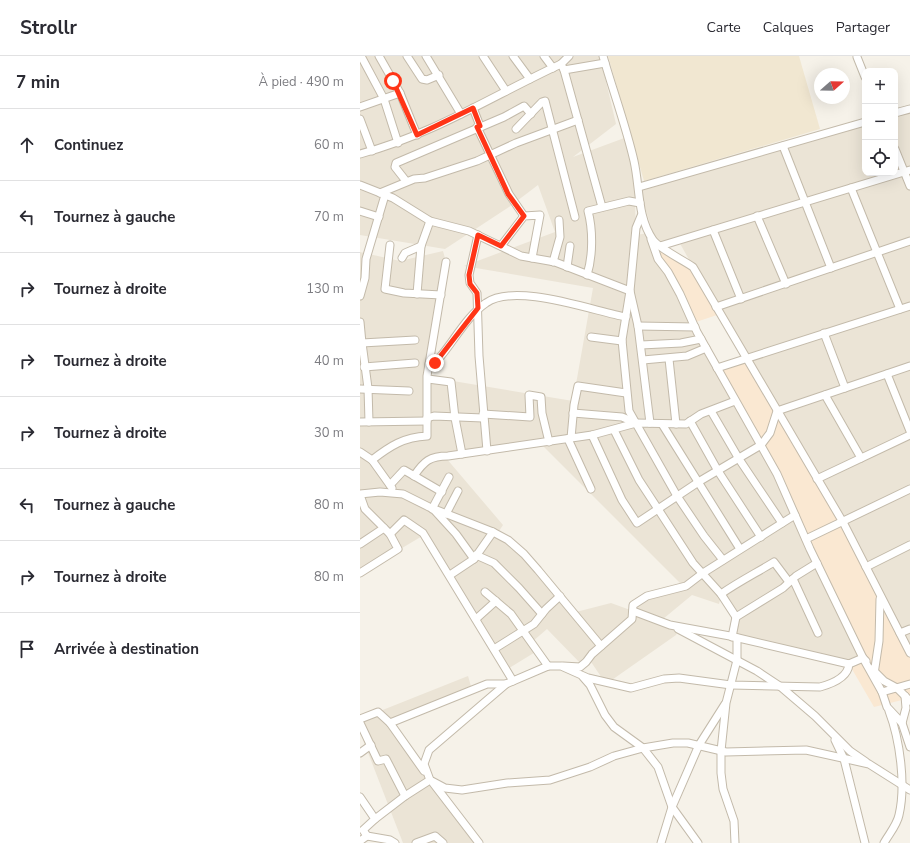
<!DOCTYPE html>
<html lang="fr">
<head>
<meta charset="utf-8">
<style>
  :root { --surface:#fff; --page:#f2f2f3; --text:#2b2b33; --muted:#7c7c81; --line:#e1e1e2 }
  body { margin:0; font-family:"Nunito Sans",sans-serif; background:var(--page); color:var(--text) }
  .controls { position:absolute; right:12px; top:12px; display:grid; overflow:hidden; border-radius:8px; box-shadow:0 4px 16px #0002 }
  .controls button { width:36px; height:36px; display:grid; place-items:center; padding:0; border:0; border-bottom:1px solid var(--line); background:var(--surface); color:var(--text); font:20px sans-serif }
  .compass { position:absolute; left:454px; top:12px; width:36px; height:36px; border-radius:50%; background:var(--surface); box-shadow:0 4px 16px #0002; rotate:70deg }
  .stop { position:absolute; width:12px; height:12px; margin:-9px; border:3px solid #ff3517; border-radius:50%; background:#fff }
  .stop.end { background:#ff3517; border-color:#fff; box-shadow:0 1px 4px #0008 }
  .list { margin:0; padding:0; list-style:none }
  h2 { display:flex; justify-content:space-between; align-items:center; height:52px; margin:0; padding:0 16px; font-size:17px }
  h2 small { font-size:13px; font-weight:400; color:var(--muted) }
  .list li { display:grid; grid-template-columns:26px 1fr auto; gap:12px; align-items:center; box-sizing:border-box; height:72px; padding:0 16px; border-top:1px solid var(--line) }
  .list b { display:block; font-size:15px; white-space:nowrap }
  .list em { font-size:13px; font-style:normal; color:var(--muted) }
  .icon { flex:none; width:22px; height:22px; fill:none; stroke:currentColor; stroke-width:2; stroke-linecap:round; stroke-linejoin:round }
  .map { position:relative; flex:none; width:550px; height:787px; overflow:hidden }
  header { display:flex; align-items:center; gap:24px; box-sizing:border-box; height:56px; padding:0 20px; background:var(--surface); border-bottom:1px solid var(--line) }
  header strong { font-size:19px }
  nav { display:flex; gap:22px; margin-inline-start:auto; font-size:14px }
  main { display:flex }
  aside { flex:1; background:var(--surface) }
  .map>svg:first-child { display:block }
</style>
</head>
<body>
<header>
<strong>Strollr</strong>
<nav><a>Carte</a><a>Calques</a><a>Partager</a></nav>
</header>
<main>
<aside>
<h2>7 min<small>À pied · 490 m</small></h2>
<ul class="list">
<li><svg class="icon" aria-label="ahead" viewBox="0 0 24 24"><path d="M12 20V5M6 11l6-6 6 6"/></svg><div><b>Continuez</b></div><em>60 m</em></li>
<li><svg class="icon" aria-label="left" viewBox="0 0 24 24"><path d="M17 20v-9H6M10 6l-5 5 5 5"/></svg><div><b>Tournez à gauche</b></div><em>70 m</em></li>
<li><svg class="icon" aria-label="right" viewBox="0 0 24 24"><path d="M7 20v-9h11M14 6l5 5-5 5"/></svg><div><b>Tournez à droite</b></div><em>130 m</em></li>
<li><svg class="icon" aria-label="right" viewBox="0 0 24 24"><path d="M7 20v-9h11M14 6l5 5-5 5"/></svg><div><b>Tournez à droite</b></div><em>40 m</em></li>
<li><svg class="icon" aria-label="right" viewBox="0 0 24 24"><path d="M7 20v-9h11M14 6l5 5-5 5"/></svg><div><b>Tournez à droite</b></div><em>30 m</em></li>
<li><svg class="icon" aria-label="left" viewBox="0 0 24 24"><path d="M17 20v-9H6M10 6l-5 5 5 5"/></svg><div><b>Tournez à gauche</b></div><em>80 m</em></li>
<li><svg class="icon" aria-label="right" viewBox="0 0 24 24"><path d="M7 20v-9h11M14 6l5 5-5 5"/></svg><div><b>Tournez à droite</b></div><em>80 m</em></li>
<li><svg class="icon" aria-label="arrive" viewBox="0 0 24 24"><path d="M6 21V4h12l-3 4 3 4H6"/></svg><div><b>Arrivée à destination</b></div></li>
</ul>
</aside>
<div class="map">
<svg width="550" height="787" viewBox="0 0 550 787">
  <rect width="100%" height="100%" fill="#f6f2e9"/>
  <g fill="#ebe4d6" fill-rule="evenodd">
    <path d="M 0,0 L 240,0 L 256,68 L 213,101 L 267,81 L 279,131 L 505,66 L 505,117 L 535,117 L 535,57 L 550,53 L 550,597 L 318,184 L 300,190 L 296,187 L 279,132 L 275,146 L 276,179 L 288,177 L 298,203 L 393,374 L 503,602 L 489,608 L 372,581 L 376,561 L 361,540 L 359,548 L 332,539 L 303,563 L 318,573 L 316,579 L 249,626 L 244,625 L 229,603 L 222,609 L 187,573 L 172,586 L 177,595 L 146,614 L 64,479 L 0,517 L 0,196 L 40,205 L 83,195 L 86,206 L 69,321 L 213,345 L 233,232 L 104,210 L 195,176 L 178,129 L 149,151 L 85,193 L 0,179 ZM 182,389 L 322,529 L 273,549 L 273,555 L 251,547 L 216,556 L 148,485 L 137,478 L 143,469 L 86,402 Z"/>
    <polygon points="108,620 112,634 30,666 119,787 43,787 0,676 0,663"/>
  </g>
  <g fill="#fae8d2">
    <polygon points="307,194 333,211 360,258 333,267 296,198"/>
    <polygon points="386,302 484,468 550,597 550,642 514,651 489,608 503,602 417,418 357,312"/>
  </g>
  <polygon fill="#f1e7d1" points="248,0 439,0 460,73 284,125"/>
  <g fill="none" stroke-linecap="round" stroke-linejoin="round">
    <g stroke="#c3baaa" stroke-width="9">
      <g id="minor">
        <polyline points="1,0 24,43 38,87"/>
        <polyline points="19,0 40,37 57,79"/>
        <polyline points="47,0 62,23 67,24 79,19"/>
        <polyline points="66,0 101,58"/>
        <polyline points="123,0 146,35"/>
        <polyline points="153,0 170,23"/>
        <polyline points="184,0 193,12"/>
        <path d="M 243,0 C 253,35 266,70 274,105 C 280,131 277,161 293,184 C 300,193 323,204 333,211 L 484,468 L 550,597"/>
        <polyline points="497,1 505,21"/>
        <polyline points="201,8 204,14 242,151"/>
        <polyline points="204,14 245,7"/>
        <polyline points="0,51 40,37"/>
        <polyline points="113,52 120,70"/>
        <polyline points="535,57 550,53"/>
        <polyline points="0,63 12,95"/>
        <polyline points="117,71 149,138 164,160"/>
        <polyline points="156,73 182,46 185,45 215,161"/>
        <polyline points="423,90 471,212"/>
        <polyline points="535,93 550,130"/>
        <path d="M 0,98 C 72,79 134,39 201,8 L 209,0"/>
        <polyline points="46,125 35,111 36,107 144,61 164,50 171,58"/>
        <polyline points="0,129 33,142 70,165 109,175 161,200 195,206 270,235 278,270 290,367"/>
        <polyline points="279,131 505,66"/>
        <polyline points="491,132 540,253"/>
        <polyline points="20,137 54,123 65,122 117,105 156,87 218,64"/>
        <polyline points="0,155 19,161"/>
        <polyline points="281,160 276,172 270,235 262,284 269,355 317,440 344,480 363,504"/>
        <polyline points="397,160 426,228"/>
        <polyline points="353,174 381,243"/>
        <polyline points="118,179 109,219 110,227 117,237 119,300 127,395"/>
        <polyline points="291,183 298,203 308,216 320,238 337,276 417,418 450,493 503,602 522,636 527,651 542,667"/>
        <polyline points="30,189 25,233 44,237 81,239"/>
        <polyline points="141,190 164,160 180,159 172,202"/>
        <polyline points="300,190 550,114"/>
        <polyline points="42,202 45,197 61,190 70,165"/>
        <polyline points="193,206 200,181 199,164"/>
        <polyline points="207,211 210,190"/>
        <path d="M 227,219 C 233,200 233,174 228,155 L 269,145 L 280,147"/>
        <polyline points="57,238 61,190"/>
        <polyline points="0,240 5,222 6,203 25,139"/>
        <polyline points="356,251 550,185"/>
        <polyline points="0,266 2,287 55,284"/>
        <polyline points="278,270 335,271"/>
        <polyline points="464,277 485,332"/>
        <polyline points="231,281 262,285"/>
        <polyline points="0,287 2,287 8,332 9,366"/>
        <polyline points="281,289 321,287 341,283"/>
        <polyline points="309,303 316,368"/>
        <polyline points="283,304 327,300 346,292"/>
        <path d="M 69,308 L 75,307 L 81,300 C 95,283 108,259 126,247 C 155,226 233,255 266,261"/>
        <polyline points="4,311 55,307"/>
        <polyline points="357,312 550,250"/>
        <polyline points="527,318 550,375"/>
        <polyline points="68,323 91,326 95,362 102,398"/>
        <polyline points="0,333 49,335"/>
        <polyline points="465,339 501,402"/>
        <polyline points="351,355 379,403 422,467"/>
        <polyline points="213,357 262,361 276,367"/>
        <polyline points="123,358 170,361 169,339 181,341 182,357 189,386"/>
        <polyline points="67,362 74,360 123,362"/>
        <polyline points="330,365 358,415 401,481"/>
        <polyline points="0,366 67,365"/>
        <polyline points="302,368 380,493"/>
        <polyline points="254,374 279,424 298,453 333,507 361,538 376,561 423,532 436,520 457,507"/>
        <polyline points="232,379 262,444 277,467 340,425 401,389 410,377 417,355 550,310"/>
        <polyline points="211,382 214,349 218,330 266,337"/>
        <polyline points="208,383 231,433"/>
        <polyline points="0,396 12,404 32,432"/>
        <path d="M 12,404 C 30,390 44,381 67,380 L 67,320 L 86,206"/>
        <path d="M 54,420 C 64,405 70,400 88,400 L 232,379 L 276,367 L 326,368 L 341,358 L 375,345"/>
        <polyline points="457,423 550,379"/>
        <polyline points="30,429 44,414 82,436"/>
        <polyline points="0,438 20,436 43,438 69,451 133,476 148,484 164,498 178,514 241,590"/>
        <polyline points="0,439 5,453 30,478 38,493 0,517"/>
        <polyline points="72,453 89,421"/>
        <polyline points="75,455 96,478 114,503"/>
        <polyline points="86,458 98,435"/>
        <polyline points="30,478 44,464 63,477 153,625"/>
        <polyline points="446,483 550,433"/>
        <polyline points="0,488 24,472"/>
        <polyline points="116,499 134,507 159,532 182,558"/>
        <polyline points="506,511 550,489"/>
        <polyline points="90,519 114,503 133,476"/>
        <polyline points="433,523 458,577"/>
        <polyline points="125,536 151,558 188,610"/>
        <path d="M 361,538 C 378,526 396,517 414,506 L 429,526"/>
        <polyline points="273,555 310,569 370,580 489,608 503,602 506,605"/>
        <polyline points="116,563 136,545"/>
        <polyline points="318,573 397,615 421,631 455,660 490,695 506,706"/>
        <polyline points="540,577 550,573"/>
        <polyline points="372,581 376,561"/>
        <polyline points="134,593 174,568 186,553 200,540"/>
        <polyline points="203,610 220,611 226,606 232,598 272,563 273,549 287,540 326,530 343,517 435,459"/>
        <polyline points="512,613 524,625 537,632 550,645"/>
        <polyline points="514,618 519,585 520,543"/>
        <polyline points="223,621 230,629 245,659 254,671 283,692 298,711 312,751 338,787"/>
        <polyline points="146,628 69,694 64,708 70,724 85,732 102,734 147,727 190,724 230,711 254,700 283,692 313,687 328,687 366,696 446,694 509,708 550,734"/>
        <polyline points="522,636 550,628"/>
        <polyline points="545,640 546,652 542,667 550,691"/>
        <path d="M 0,663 L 18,656 L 30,667 L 127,628 L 146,628 L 188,610 L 201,610 L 228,622 L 271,632 L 304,623 L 319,622 L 371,629 L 460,631 C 471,628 488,622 489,608"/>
        <polyline points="0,667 18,705 26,703 45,740"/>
        <polyline points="30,667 64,715"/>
        <polyline points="475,684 484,703 505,787"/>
        <polyline points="0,697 11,689"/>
        <polyline points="73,727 119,787"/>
        <polyline points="0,741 15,763 3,774 7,780 0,785"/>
        <polyline points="15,763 45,740 70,724"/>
        <polyline points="7,780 30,784 35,787"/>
        <polyline points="56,787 75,780 83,787"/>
        <polyline points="301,787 312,751 339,689 365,648"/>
        <polyline points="375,787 374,765 363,733 361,717 361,695 366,647 377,604 377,582"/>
        <path d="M 524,787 C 529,778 537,769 539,759 C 546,729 540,684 529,655"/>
      </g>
    </g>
    <use href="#minor" stroke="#fff" stroke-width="7"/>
  </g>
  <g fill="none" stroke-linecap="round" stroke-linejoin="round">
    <polyline stroke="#ff3517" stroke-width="5" points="33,25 57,79 113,52 120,70 117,71 148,138 164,160 141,190 118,179 109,219 110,228 117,237 118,252 75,307"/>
  </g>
</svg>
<div class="controls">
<button>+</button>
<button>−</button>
<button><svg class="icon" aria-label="locate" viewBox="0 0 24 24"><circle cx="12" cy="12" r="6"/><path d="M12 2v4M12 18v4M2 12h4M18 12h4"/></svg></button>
</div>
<svg class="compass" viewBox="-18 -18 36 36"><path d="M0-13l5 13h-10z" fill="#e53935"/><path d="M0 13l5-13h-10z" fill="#7c7c81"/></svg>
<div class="stop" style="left:33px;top:25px"></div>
<div class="stop end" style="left:75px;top:307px"></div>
</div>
</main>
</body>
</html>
